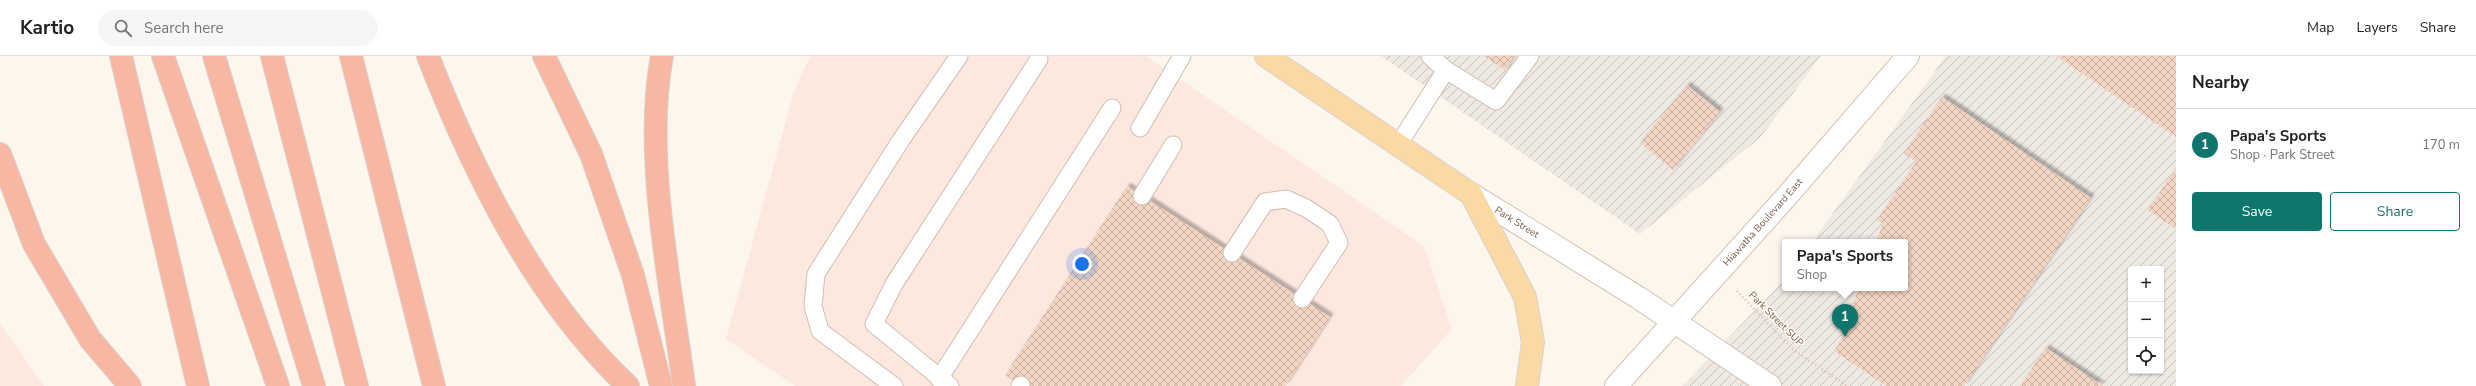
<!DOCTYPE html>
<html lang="en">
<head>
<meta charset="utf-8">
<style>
  :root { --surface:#fff; --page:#f6f6f6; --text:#202124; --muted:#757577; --line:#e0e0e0; --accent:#0f766e }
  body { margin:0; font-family:"Nunito Sans",sans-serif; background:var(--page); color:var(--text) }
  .controls { position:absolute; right:12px; bottom:12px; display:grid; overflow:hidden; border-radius:4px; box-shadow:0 1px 3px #0004 }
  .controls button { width:36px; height:36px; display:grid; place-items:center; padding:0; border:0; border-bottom:1px solid var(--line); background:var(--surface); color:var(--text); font:20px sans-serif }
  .you { position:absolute; left:1082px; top:208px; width:14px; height:14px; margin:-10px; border:3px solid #fff; border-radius:50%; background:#1a73e8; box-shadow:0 0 0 6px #1a73e833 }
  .badge { display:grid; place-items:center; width:26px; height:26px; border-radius:50%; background:var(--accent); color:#fff; font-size:13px; font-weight:700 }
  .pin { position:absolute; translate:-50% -33px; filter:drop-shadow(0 1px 2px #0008) }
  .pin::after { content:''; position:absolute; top:21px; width:14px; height:12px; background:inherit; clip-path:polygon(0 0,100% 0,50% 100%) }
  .popup { position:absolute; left:1782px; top:183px; width:126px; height:52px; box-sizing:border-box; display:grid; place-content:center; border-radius:4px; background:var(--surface); filter:drop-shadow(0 1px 3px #0005); font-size:13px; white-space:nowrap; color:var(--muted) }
  .popup b { font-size:15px; color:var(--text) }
  .popup::after { content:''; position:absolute; left:50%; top:100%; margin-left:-8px; border:8px solid transparent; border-top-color:var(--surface) }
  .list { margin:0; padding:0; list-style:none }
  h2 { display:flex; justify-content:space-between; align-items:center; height:52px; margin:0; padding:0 16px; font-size:17px }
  h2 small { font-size:13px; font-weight:400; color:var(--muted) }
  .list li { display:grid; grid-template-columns:26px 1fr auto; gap:12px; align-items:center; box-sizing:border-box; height:72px; padding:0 16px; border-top:1px solid var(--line) }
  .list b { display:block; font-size:15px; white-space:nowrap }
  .list p { margin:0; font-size:13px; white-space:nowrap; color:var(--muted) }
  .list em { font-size:13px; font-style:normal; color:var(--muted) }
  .actions { display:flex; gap:8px; padding:12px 16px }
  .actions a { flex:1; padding:9px 0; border:1px solid var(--accent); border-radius:4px; text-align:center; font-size:14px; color:var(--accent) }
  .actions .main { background:var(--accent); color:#fff }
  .icon { flex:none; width:22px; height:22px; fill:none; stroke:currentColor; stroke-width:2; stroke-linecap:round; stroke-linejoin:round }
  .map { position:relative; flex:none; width:2176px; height:330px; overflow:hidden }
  header { display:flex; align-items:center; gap:24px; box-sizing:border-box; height:56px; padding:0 20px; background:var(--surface); border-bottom:1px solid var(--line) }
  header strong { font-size:19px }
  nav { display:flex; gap:22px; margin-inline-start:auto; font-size:14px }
  .search { width:280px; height:36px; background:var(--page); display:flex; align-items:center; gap:10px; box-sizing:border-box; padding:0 14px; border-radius:22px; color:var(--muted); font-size:15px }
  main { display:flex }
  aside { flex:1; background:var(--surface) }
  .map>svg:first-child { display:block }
</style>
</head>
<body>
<header>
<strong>Kartio</strong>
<div class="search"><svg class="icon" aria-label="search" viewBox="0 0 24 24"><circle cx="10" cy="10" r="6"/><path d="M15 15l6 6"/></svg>Search here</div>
<nav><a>Map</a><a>Layers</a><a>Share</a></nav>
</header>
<main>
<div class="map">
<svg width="2176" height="330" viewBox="0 0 2176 330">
  <defs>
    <pattern id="industrial-furrows" width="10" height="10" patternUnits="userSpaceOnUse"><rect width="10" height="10" fill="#efe9e4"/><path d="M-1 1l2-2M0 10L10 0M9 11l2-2" fill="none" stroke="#c7c0bb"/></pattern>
    <pattern id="building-cross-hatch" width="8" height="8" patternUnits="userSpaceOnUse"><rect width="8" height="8" fill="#f3d5c3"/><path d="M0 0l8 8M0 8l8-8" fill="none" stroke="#cab0a1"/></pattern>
    <filter id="shadow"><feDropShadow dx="3.5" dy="-3.5" stdDeviation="1" flood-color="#0004"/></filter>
  </defs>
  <rect width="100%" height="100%" fill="#fdf6ec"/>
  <g fill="#fde8e0">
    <polygon points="810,0 1146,0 1424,190 1452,273 1401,330 795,330 726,283 793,39"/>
    <polygon points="0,267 44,330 0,330"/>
  </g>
  <g fill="url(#industrial-furrows)" fill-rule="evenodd">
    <polygon points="1381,0 1821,0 1761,81 1640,178"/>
    <path d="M 1946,0 L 2176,0 L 2176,330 L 1682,330 L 1785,223 L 1785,232 L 1905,232 L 1905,186 L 1812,186 ZM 2131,213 L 2161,213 L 2161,315 L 2131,315 Z"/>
  </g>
  <g fill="url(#building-cross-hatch)" filter="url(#shadow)">
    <polygon points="1484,0 1514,0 1505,14"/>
    <polygon points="2056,0 2176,0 2176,81"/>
    <polygon points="1687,29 1720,56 1673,114 1640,87"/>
    <polygon points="1942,41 2091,142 1964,330 1886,330 1834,295 1852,268 1847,264 1859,232 1905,232 1905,186 1876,186 1883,168 1877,164 1916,106 1904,97"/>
    <polygon points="2176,112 2176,173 2148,154"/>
    <polygon points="1127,130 1330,261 1285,330 1022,330 1005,319"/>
    <polygon points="2046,292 2103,330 2020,330"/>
  </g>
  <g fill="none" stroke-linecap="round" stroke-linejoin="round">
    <g stroke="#d1beb0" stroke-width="19">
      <g id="lane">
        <polyline points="1430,0 1446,14 1496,45 1530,0"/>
        <polyline points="1140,72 1182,0"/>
        <polyline points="1398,89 1446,14"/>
        <polyline points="1142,140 1173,89"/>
        <polyline points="1232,197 1265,146 1286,143 1306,152 1330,168 1339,187 1302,243"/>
        <polyline points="939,323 1112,52"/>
        <polyline points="894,330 820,275 813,250 816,218 901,84 959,0"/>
        <polyline points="950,330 874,268 894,228 1039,3"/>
        <polyline points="1020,330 1021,329"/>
      </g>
    </g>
    <g stroke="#d6c0b0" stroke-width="24">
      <g id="secondary">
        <path id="s1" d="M 1471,138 L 1639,242 L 1770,330"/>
        <path id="s2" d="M 1616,330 L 1787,140 L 1908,0"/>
      </g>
    </g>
    <g stroke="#dad1cd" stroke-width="24">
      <polyline id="primary" points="1266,0 1471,138 1525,241 1533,286 1527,330"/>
    </g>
    <g stroke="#dad1cd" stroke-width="24">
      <g id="highway">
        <polyline points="121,0 198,330"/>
        <polyline points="163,0 278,330"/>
        <polyline points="214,0 314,330"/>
        <polyline points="272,0 357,330"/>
        <polyline points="351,0 434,330"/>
        <path d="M 428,0 C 473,116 536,244 628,330"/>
        <polyline points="544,0 591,98 633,219 661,330"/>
        <path d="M 662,0 C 643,99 671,230 684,330"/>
        <polyline points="0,98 34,188 90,283 130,330"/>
      </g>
    </g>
    <polyline stroke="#d9b8a5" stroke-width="2.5" stroke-dasharray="1 3" stroke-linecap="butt" points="1737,235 1792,293 1847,330"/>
    <use href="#lane" stroke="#fff" stroke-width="17"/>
    <use href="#secondary" stroke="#fff" stroke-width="22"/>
    <use href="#primary" stroke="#fbd9a5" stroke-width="22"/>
    <use href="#highway" stroke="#f7b7a3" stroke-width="22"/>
  </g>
  <g text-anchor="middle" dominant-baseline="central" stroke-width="3" stroke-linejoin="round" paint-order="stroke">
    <g font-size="10" fill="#7a5c4d" stroke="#fffaf3">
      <text stroke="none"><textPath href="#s2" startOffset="220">Hiawatha Boulevard East</textPath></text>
      <text stroke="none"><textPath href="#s1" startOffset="54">Park Street</textPath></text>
      <text transform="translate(1776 263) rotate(45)">Park Street SUP</text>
    </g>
  </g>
</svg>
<div class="controls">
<button>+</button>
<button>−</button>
<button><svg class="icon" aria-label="locate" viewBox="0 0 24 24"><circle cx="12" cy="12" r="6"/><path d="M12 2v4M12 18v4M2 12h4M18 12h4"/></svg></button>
</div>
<div class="you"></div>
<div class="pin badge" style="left:1845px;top:281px">1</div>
<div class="popup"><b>Papa's Sports</b>Shop</div>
</div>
<aside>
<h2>Nearby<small></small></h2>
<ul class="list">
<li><span class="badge">1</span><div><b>Papa's Sports</b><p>Shop · Park Street</p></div><em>170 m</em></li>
</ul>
<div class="actions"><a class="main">Save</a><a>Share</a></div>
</aside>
</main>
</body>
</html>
